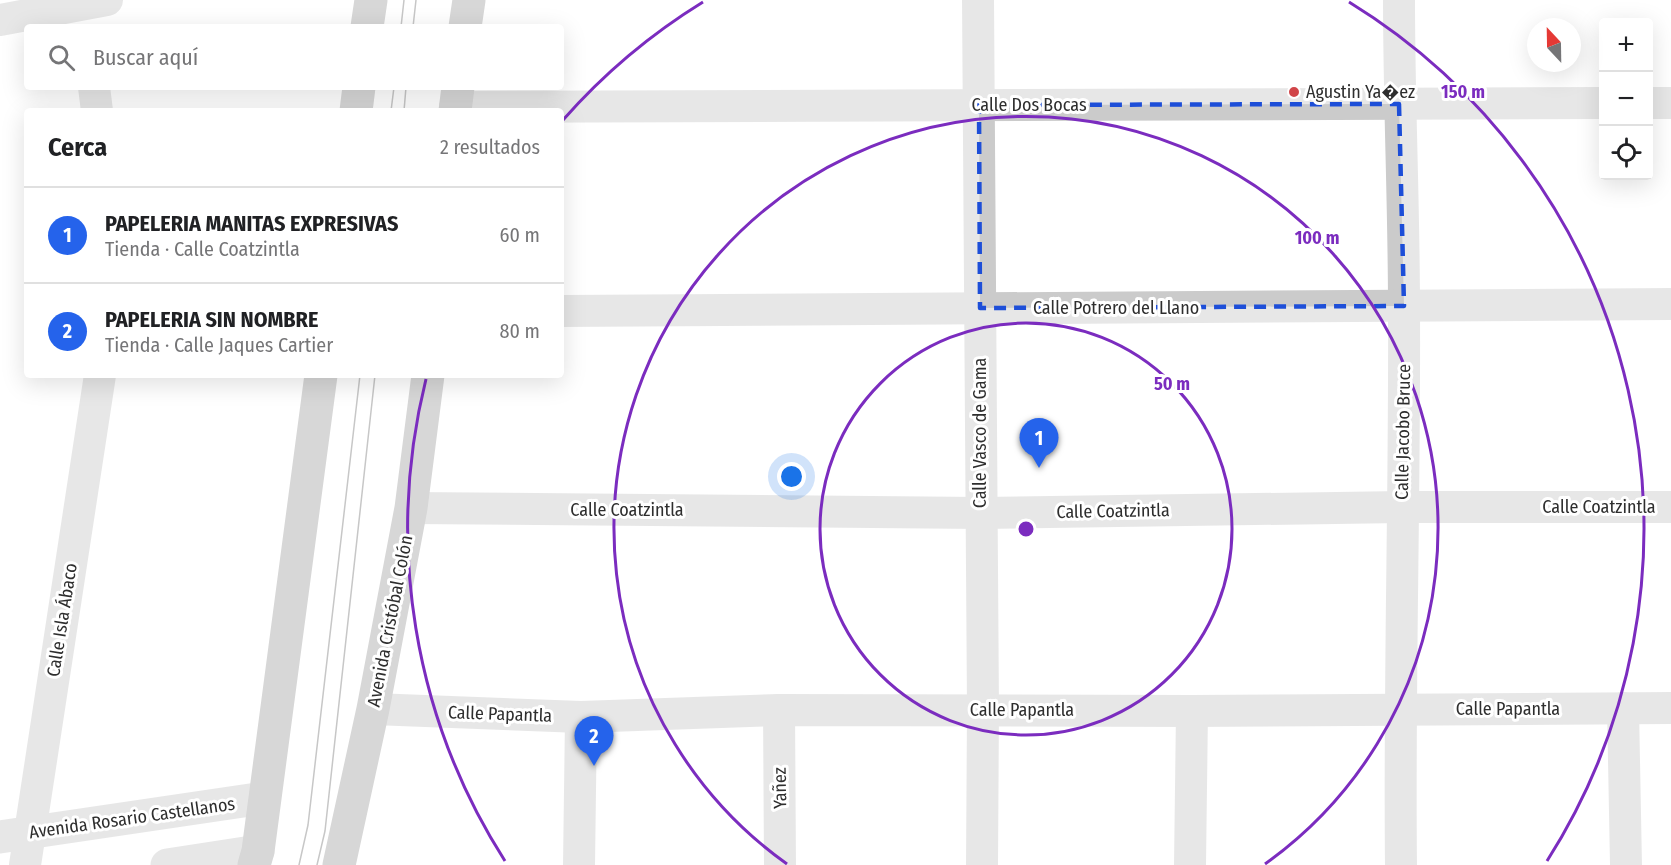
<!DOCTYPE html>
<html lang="es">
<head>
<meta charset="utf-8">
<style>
  :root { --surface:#fff; --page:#f6f6f6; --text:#202124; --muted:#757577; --line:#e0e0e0; --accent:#2563eb }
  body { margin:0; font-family:"Fira Sans Condensed",sans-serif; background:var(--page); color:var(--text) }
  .controls { position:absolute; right:18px; top:18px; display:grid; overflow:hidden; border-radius:6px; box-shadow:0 6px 24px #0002 }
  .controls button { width:54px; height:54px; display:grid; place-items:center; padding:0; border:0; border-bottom:2px solid var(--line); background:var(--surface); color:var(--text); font:30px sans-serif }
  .compass { position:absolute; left:1527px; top:18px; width:54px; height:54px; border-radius:50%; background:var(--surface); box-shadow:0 6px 24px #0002; rotate:338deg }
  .you { position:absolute; left:792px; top:477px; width:21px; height:21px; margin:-15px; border:4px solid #fff; border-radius:50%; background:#1a73e8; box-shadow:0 0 0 9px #1a73e833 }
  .badge { display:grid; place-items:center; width:39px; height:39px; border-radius:50%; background:var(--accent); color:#fff; font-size:20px; font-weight:700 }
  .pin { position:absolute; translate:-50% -50px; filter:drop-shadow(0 2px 3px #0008) }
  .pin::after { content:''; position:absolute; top:32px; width:21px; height:18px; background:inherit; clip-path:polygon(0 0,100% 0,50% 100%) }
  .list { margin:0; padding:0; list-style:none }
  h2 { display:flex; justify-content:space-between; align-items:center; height:78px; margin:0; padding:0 24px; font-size:26px }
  h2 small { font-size:20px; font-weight:400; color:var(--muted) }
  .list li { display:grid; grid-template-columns:39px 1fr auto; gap:18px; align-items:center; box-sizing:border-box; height:96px; padding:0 24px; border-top:2px solid var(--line) }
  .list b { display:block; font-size:22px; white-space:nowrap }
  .list p { margin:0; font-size:20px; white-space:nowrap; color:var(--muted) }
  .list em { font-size:20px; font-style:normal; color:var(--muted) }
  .icon { flex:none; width:33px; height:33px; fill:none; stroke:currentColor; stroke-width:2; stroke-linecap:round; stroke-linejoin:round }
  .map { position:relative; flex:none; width:1671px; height:865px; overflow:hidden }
  .search { position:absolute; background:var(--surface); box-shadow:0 6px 24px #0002; left:24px; top:24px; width:540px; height:66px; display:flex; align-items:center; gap:15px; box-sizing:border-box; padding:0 21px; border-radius:6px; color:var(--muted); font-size:22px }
  .panel { position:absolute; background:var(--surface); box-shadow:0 6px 24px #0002; left:24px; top:108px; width:540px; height:270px; border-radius:6px }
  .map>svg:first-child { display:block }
</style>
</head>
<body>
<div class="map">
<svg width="1671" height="865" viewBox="0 0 1671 865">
  <rect width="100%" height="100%" fill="#fff"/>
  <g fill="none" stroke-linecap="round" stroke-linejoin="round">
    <g stroke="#cbcbcb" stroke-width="32">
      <polyline points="978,0 983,710 982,865"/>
      <path d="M 1399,0 C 1399,103 1404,205 1404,308 C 1405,494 1399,679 1401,865"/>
      <polyline points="0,20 107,0"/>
      <polyline points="94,87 97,111"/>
      <polyline points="1648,103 1671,103"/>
      <polyline points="455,107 1604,103"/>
      <polyline points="561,311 1671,304"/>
      <polyline points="411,508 981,513 1402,507 1671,507"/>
      <polyline points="1623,708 1626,865"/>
      <polyline points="373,709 581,717 779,710 1192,711 1671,708"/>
      <polyline points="779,710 780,865"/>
      <polyline points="25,865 100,375"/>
      <polyline points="579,865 581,717"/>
      <polyline points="1190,865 1192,711"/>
    </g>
    <g stroke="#cbcbcb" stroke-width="33">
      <polyline points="0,837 264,798"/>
      <polyline points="167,865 258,851"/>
    </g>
    <g stroke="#a6a6a6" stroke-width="33">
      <polyline points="367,27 371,0"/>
      <polyline points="465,27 469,0"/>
      <polyline points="356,111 359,87"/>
      <polyline points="455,111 458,87"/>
      <polyline points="254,865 258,851 321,375"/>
      <polyline points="339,865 373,709 411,508 428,375"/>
    </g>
    <g stroke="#838383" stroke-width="1.5">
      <polyline points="401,27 404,0"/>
      <polyline points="413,27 416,0"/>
      <polyline points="391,111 394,87"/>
      <polyline points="404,111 406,87"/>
      <polyline points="299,865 308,825 360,375"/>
      <polyline points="317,865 325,831 375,375"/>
    </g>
  </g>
  <path d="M0 0H1671V865H0ZM 1399,104 L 1404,306 L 980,308 L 979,105 Z" fill="#fff" fill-opacity=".55" fill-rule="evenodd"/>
  <path fill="none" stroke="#1d4ed8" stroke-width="4.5" stroke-dasharray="12 8" stroke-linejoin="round" d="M 1399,104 L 1404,306 L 980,308 L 979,105 Z"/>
  <g fill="none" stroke="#7b2cbf" stroke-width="3">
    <circle cx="1026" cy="529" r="206"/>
    <path d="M787 864A412 412 0 1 1 1265 864"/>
    <path d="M505 861A618 618 0 0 1 426 379M563 120A618 618 0 0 1 703 2M1349 2A618 618 0 0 1 1547 861"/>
  </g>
  <circle fill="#d14549" stroke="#fff" stroke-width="2" cx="1294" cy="92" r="6"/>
  <g text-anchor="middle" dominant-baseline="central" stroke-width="6" stroke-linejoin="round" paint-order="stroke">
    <g font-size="18" fill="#2e2e2e" stroke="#fff" text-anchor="start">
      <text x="1306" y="92">Agustin Ya�ez</text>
    </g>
    <g font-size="18" fill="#2e2e2e" stroke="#fff">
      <text x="1029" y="105">Calle Dos Bocas</text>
      <text x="1116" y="308">Calle Potrero del Llano</text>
      <text transform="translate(1403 432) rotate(-89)">Calle Jacobo Bruce</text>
      <text transform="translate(980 433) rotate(-90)">Calle Vasco de Gama</text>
      <text x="1599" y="507">Calle Coatzintla</text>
      <text x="627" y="510">Calle Coatzintla</text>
      <text transform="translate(1113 511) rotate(-1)">Calle Coatzintla</text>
      <text transform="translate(62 620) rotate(-81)">Calle Isla Ábaco</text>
      <text transform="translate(390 621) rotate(-79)">Avenida Cristóbal Colón</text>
      <text x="1508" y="709">Calle Papantla</text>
      <text x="1022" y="710">Calle Papantla</text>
      <text transform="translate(500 714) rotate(2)">Calle Papantla</text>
      <text transform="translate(780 788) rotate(-91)">Yañez</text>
      <text transform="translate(132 818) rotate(-8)">Avenida Rosario Castellanos</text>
    </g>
  </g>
  <circle cx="1026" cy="529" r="9" fill="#7b2cbf" stroke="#fff" stroke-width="3"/>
  <g font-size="18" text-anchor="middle" font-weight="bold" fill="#7b2cbf" stroke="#fff" stroke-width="6" stroke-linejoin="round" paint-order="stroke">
    <text x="1463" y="98">150 m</text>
    <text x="1317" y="244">100 m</text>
    <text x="1172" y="390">50 m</text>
  </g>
</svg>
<div class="controls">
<button>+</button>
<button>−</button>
<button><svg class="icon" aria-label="locate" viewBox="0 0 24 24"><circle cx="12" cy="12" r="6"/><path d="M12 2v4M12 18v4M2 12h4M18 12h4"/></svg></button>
</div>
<svg class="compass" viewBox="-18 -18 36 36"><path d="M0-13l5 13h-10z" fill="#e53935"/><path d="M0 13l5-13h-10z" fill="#757577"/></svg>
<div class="you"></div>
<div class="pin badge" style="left:1039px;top:468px">1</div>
<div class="pin badge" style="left:594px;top:766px">2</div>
<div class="search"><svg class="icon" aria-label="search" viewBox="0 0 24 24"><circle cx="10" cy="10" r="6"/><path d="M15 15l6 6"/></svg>Buscar aquí</div>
<section class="panel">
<h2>Cerca<small>2 resultados</small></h2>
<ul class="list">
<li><span class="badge">1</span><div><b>PAPELERIA MANITAS EXPRESIVAS</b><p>Tienda · Calle Coatzintla</p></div><em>60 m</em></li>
<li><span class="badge">2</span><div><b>PAPELERIA SIN NOMBRE</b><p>Tienda · Calle Jaques Cartier</p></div><em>80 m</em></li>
</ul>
</section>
</div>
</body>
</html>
